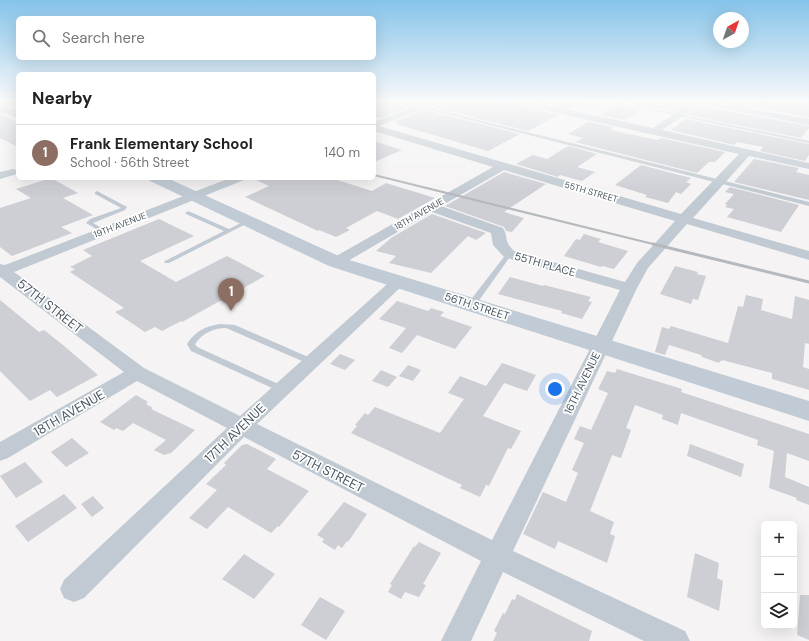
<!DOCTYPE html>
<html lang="en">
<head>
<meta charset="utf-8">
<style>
  :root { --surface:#fff; --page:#f2f2f2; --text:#222; --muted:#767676; --line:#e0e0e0; --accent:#ea580c }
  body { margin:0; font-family:"DM Sans",sans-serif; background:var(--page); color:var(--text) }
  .controls { position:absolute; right:12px; bottom:12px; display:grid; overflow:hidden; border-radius:6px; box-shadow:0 4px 16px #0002 }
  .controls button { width:36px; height:36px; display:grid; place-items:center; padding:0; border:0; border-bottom:1px solid var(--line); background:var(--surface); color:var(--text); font:20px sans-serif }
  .compass { position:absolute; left:713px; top:12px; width:36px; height:36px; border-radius:50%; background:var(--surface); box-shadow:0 4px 16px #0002; rotate:40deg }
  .you { position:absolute; left:555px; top:389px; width:14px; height:14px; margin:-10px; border:3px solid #fff; border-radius:50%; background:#1a73e8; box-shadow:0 0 0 6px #1a73e833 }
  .badge { display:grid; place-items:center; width:26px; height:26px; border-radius:50%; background:var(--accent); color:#fff; font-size:13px; font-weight:700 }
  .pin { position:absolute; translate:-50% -33px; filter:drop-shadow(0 1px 2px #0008) }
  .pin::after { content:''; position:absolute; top:21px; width:14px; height:12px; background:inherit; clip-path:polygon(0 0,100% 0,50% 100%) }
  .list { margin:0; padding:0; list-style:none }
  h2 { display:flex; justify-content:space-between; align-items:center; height:52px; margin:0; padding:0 16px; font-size:17px }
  h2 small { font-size:13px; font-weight:400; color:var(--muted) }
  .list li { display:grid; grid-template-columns:26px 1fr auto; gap:12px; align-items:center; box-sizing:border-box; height:56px; padding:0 16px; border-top:1px solid var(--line) }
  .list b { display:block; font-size:15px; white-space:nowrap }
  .list p { margin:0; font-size:13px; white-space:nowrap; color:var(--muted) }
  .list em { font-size:13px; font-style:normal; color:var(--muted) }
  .icon { flex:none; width:22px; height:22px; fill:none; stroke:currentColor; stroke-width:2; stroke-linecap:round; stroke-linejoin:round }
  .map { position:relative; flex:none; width:809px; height:641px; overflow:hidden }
  .search { position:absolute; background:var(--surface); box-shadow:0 4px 16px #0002; left:16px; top:16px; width:360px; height:44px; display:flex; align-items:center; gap:10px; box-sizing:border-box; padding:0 14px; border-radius:6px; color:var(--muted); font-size:15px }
  .panel { position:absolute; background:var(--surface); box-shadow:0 4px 16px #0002; left:16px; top:72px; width:360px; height:108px; border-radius:6px }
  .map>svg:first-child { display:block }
</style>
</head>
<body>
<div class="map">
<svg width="809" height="641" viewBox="0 0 809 641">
  <rect width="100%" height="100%" fill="#f5f3f3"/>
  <g fill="#cdcfd5">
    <polygon points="374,102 422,102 381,118 374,116"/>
    <polygon points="439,102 516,102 521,106 558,115 528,131 433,107 438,105"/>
    <polygon points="539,102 584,102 570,109"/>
    <polygon points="626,102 689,102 674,112 650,107 651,103 646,106"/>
    <polygon points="724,102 795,102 809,106 809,117"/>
    <polygon points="616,105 640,110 624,120 600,115"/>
    <polygon points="701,106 809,126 809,128 801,138 688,115"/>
    <polygon points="425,110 520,134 488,151 396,124 399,123 394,122"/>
    <polygon points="0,114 18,123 18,147 0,138"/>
    <polygon points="686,119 809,144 809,155 805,161 760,151 763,147 737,142 734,145 671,130"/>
    <polygon points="588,122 613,127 610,129 619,132 657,140 661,138 725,152 715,162 709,162 697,173 575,142 583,138 568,134"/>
    <polygon points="374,141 402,150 374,162"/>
    <polygon points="568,146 597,154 577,167 595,172 582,181 560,175 558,177 516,164 533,155 547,159"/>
    <polygon points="754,159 799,168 796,172 809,175 809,200 734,182"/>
    <polygon points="641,165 691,178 686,182 691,184 681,194 676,192 668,203 645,197 647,195 615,185"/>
    <polygon points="504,172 546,184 504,212 524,218 512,232 506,231 504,227 445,206"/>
    <polygon points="51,178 78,193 63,198 93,215 61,227 72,233 12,256 0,247 0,208 31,198 16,189"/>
    <polygon points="252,178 331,178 372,191 386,183 435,198 398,219 377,211 346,228 350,230 336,237 319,230 318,231 245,197 269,186"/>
    <polygon points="730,187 799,205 781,232 727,217 734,209 725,207 727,205 725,204 734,194 725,192"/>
    <polygon points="432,214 486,233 476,240 468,236 431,273 389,263 396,256 376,251 391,238"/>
    <polygon points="159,219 194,236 140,261 176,282 227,256 265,276 182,322 181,321 162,331 155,327 145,332 115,312 124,308 70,272 75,269 70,267 92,256 83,250"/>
    <polygon points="584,234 601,239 598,242 628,251 614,269 602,266 601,267 564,256 576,239 580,240"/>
    <polygon points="675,266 698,272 697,274 706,276 698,300 693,299 691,304 660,294"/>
    <polygon points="510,277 543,286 544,285 591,297 588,301 592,302 582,319 561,313 562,311 498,294"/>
    <polygon points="746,295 763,299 761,310 792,319 795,296 809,300 809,344 805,343 803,367 809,369 809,390 772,379 772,373 722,360 722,361 720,361 719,363 702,357 701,355 669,345 665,355 655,352 662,327 669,329 671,326 728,343 738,306 743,307"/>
    <polygon points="0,300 39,332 44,330 63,345 98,375 57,397 50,390 30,401 0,371"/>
    <polygon points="397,301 428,311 431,308 444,312 440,316 472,327 455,349 417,335 402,353 389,348 406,328 379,319"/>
    <polygon points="340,354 355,360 345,370 330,364"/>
    <polygon points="502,363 536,375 527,391 504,383 483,416 521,431 511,449 508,448 489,486 486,485 480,497 460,488 462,485 351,433 357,426 355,425 365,413 368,415 375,407 440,433 464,399 448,393 460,376 486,386"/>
    <polygon points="408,365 421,370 413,381 399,376"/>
    <polygon points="617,369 682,389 681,392 809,434 809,461 787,453 785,477 809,487 809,505 796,500 797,498 769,488 774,451 757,445 758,440 681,413 678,425 662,419 663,415 635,405 626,428 631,430 621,458 612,455 590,511 614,522 610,534 615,536 607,563 558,541 555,549 523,534 543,492 566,502 578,473 572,470 584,443 574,439 580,426 591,430 608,393 598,389 607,371 615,373"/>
    <polygon points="381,370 397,377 388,387 372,381"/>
    <polygon points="136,395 148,402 146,404 153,408 151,409 195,430 171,453 164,455 154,450 166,440 133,423 123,431 116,428 114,430 100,422"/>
    <polygon points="72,438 89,453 66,467 51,452"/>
    <polygon points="247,444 276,459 267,469 309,491 279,527 278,526 271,533 228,507 207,529 189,518 217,490 206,484 226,465 224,463 242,445"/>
    <polygon points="690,444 744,464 741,477 687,456"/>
    <polygon points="25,462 43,482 16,498 0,476"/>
    <polygon points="64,494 77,508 28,542 15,526"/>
    <polygon points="93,496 104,508 92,517 81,504"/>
    <polygon points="344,502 367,514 348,542 347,541 342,548 338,545 335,550 322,542 324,539 317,535"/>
    <polygon points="419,542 441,553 423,584 426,585 419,597 405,592 401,599 388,592 392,585 390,584 414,546 415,547"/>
    <polygon points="695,553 719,563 717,578 723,581 719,611 687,597"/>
    <polygon points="244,554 275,574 254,599 222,579"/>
    <polygon points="517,594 592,631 589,641 493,641 497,633 494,631 503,613 505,614 512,599 515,600"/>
    <polygon points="800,595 809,595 809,640 797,635"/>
    <polygon points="320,597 345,611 326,640 301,625"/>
  </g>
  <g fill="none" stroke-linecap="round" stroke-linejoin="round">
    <g fill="#c1cad2" fill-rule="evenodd">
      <polygon points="17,102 18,104 0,107 0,105"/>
      <polygon points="611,102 619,102 809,141 809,143"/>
      <polygon points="796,102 809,103 809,105"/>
      <polygon points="423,106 809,202 809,206 422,108 422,106"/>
      <polygon points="0,111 16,113 14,114 0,113"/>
      <polygon points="97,191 127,207 125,210 93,223 105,230 106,231 103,233 86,223 90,219 121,208 95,194 95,192"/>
      <polygon points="188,211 229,229 249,219 252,221 169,263 165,263 164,262 165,261 224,231 186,214 185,213"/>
      <polygon points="509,252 512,254 475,306 469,306 468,304 469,302 507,253"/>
      <path d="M 220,324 L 235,325 L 315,360 L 316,362 L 312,365 L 309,364 L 226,328 C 213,328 203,333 195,344 L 197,347 L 285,387 L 287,389 L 285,391 L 279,391 L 191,351 L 187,344 C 195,331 206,326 220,324 Z"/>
    </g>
    <g fill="#c1cad2" fill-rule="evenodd">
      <path d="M 426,102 L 438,102 L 437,104 L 379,126 L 681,214 L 739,154 L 521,105 L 517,102 L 532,102 L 653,128 L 692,102 L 716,102 L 809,119 L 809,125 L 701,104 L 662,130 L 809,163 L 809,169 L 749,156 L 693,218 L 809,251 L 809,260 L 687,224 L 648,268 L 637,288 L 513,551 L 685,631 L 690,641 L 644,641 L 503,572 L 471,641 L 441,641 L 481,561 L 244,437 L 84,598 L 74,602 L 64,598 L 60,589 L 64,580 L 227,428 L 137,381 L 8,458 L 0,461 L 0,442 L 124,372 L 0,277 L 0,264 L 5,265 L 230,178 L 246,178 L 244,180 L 14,272 L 144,368 L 240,416 L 394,278 L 399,276 L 404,278 L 407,281 L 404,284 L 257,424 L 492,540 L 620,290 L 504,257 L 493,245 L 491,233 L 432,212 L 341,265 L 336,266 L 331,265 L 329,262 L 331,259 L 493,167 L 374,131 L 374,122 ZM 504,170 L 675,221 L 637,263 L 625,282 L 514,251 C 503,240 509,238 503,228 L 441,206 Z"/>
      <polygon points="13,169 17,170 17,174 0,179 0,172"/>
    </g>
    <g fill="#c1cbd6" fill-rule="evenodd">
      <polygon points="0,103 18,110 18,119 0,110"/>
      <polygon points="148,178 167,178 343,258 809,401 809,421 329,266 150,181"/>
    </g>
    <polyline stroke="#b5b8bd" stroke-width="1.5" points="0,111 18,112"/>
    <polyline stroke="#b5b8bd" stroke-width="2" points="374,175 657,245"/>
    <polyline stroke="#b5b8bd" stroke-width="3" points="653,244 809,282"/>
  </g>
  <linearGradient id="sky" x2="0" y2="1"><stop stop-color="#85c3ea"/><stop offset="0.53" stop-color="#fafafa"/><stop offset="1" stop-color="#fafafa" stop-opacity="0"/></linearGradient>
  <rect width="809" height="192" fill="url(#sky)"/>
  <g text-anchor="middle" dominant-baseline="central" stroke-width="3.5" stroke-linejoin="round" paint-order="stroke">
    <g font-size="9" fill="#4a5661" stroke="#fff">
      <text transform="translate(591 192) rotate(16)">55TH STREET</text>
      <text transform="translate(419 214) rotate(-30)">18TH AVENUE</text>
      <text transform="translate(120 225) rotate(-21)">19TH AVENUE</text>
    </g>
    <g font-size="11" fill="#4a5661" stroke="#fff">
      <text transform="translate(545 264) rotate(16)">55TH PLACE</text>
      <text transform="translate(477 306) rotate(18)">56TH STREET</text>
      <text transform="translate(582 383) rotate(-64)">16TH AVENUE</text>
    </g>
    <g font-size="13" fill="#4a5661" stroke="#fff">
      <text transform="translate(50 306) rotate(38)">57TH STREET</text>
      <text transform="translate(69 413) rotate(-30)">18TH AVENUE</text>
      <text transform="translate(235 433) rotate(-44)">17TH AVENUE</text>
      <text transform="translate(328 471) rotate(27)">57TH STREET</text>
    </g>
  </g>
</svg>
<div class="controls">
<button>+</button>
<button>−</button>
<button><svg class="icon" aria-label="layers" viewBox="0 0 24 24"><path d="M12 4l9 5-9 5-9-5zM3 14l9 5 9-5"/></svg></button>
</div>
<svg class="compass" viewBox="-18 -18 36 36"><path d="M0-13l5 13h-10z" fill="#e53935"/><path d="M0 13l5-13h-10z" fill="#767676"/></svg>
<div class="you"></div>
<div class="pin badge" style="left:231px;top:311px;background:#8d6e63">1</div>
<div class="search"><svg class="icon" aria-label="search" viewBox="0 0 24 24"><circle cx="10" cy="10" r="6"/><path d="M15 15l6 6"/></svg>Search here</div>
<section class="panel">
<h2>Nearby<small></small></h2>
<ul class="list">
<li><span class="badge" style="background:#8d6e63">1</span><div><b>Frank Elementary School</b><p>School · 56th Street</p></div><em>140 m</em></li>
</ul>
</section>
</div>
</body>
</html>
